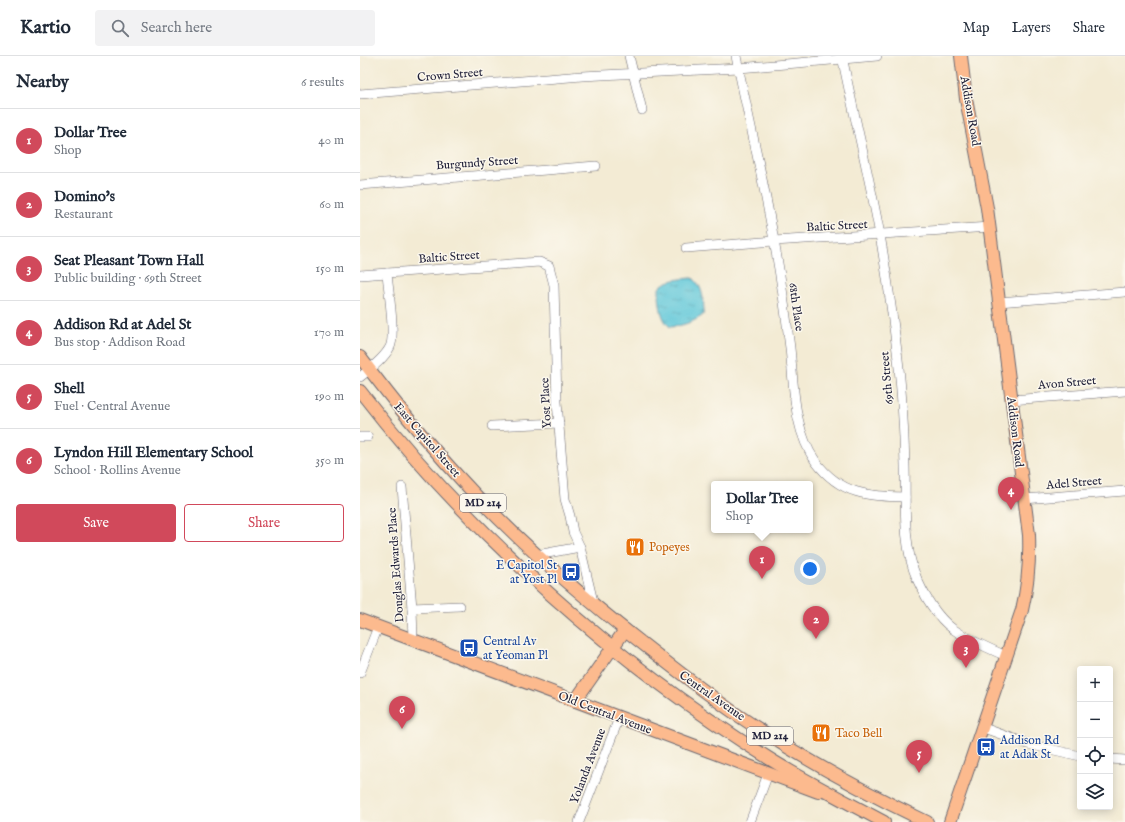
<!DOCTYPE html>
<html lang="en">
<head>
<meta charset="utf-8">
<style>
  :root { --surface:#fff; --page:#f2f2f3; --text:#1f2937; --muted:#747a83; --line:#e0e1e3; --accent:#d1495b }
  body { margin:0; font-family:"IM FELL English",serif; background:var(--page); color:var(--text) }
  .controls { position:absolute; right:12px; bottom:12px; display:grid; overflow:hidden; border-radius:4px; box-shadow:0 2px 10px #0003 }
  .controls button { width:36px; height:36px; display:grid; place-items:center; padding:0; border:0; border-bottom:1px solid var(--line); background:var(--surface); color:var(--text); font:20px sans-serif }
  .you { position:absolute; left:450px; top:513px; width:14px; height:14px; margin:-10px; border:3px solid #fff; border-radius:50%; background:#1a73e8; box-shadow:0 0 0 6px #1a73e833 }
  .badge { display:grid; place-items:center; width:26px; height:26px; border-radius:50%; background:var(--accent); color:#fff; font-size:13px; font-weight:700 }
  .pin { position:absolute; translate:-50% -33px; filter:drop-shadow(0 1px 2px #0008) }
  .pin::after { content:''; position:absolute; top:21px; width:14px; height:12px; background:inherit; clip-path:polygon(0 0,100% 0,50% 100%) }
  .popup { position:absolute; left:351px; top:425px; width:102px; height:52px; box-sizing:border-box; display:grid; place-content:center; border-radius:4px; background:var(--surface); filter:drop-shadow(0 1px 3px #0005); font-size:13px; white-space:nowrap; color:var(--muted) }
  .popup b { font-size:15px; color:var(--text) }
  .popup::after { content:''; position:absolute; left:50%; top:100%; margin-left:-8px; border:8px solid transparent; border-top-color:var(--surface) }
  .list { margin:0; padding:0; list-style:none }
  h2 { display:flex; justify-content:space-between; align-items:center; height:52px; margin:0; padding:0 16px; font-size:17px }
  h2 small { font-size:13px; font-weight:400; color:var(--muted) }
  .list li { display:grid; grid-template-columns:26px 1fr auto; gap:12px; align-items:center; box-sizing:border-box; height:64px; padding:0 16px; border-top:1px solid var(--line) }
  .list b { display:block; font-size:15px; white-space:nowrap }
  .list p { margin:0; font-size:13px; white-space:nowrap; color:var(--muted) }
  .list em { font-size:13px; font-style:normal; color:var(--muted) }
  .actions { display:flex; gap:8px; padding:12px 16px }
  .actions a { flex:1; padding:9px 0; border:1px solid var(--accent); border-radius:4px; text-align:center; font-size:14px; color:var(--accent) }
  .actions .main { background:var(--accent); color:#fff }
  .icon { flex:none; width:22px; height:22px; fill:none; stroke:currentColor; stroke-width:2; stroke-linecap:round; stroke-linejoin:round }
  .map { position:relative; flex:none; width:765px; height:766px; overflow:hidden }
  header { display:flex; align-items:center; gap:24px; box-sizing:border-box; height:56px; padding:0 20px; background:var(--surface); border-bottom:1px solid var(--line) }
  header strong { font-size:19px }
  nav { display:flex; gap:22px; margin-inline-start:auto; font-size:14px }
  .search { width:280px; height:36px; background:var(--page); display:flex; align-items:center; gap:10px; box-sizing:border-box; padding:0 14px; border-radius:4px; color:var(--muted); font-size:15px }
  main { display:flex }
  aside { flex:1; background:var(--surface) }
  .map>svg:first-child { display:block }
</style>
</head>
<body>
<header>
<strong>Kartio</strong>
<div class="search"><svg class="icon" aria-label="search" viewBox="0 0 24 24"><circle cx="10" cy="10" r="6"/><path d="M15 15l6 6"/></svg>Search here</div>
<nav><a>Map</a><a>Layers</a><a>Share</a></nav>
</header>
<main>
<aside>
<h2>Nearby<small>6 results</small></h2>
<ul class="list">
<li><span class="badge">1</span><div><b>Dollar Tree</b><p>Shop</p></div><em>40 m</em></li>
<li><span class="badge">2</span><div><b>Domino's</b><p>Restaurant</p></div><em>60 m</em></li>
<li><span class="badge">3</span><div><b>Seat Pleasant Town Hall</b><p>Public building · 69th Street</p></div><em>150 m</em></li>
<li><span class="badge">4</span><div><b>Addison Rd at Adel St</b><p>Bus stop · Addison Road</p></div><em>170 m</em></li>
<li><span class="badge">5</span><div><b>Shell</b><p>Fuel · Central Avenue</p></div><em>190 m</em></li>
<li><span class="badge">6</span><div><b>Lyndon Hill Elementary School</b><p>School · Rollins Avenue</p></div><em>350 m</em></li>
</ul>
<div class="actions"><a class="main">Save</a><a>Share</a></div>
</aside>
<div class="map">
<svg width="765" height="766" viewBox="0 0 765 766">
  <defs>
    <pattern id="water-ripples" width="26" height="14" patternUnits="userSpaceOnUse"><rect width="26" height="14" fill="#5ec7d9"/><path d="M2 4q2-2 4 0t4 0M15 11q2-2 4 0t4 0" fill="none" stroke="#4da1b1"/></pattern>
  </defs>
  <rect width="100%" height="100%" fill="#fbf7ec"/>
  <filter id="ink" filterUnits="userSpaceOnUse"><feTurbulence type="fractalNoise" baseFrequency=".025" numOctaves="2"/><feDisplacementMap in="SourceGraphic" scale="8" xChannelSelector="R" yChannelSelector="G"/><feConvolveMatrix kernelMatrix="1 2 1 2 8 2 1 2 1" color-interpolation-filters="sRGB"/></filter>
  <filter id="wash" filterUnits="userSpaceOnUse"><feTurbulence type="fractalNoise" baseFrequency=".012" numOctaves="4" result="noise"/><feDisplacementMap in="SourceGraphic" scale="16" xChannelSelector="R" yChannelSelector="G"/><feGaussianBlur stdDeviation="0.9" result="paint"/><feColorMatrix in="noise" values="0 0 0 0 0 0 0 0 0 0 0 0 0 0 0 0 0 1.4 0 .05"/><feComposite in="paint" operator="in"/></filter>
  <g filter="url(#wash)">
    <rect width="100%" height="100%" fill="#f3ebd4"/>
    <path fill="url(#water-ripples)" stroke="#40748a" d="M 333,222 C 343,230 345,247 343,259 C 334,266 321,270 310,271 C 300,263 299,245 299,232 C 306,223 322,223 333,222 Z"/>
  </g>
  <g filter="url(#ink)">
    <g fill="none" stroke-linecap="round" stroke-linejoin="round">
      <g stroke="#6b6871" stroke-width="10">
        <g id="minor">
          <polyline points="269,0 282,54"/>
          <path d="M 376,0 C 389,65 405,130 416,196 C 422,228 426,260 430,292 C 434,329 433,374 456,406 C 481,439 508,440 545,441"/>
          <path d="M 482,0 C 494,60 509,119 520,179 C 527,220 533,262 538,303 C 542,338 544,375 545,410 C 546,448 542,488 557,523 C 566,543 580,566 599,577 C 614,586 630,593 646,600"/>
          <polyline points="0,38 222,20 379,12 517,0"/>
          <polyline points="0,129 236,110"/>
          <polyline points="326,192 414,185 630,171"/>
          <polyline points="0,219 179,206 189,210 194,229 197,346 205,443 210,460 213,476 220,491 234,550"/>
          <polyline points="639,246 765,236"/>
          <path d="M 0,321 C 10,313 24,303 30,291 C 36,280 28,232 27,217"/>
          <polyline points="651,344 765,335"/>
          <polyline points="132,370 199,367"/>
          <polyline points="0,381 8,381"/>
          <polyline points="42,431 52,552 53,584"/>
          <polyline points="664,443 765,435"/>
          <polyline points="177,499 220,491"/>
          <polyline points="52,552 100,550"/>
          <polyline points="0,617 18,571"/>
          <polyline points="621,671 668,688 720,700"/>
          <polyline points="750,703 765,704"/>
          <polyline points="219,766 259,662"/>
          <polyline points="390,766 408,718"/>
        </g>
      </g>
      <g stroke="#6b6871" stroke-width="14">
        <g id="major">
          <path d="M 0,301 C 31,342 62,381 97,419 C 152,480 213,533 278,584 C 311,610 344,636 379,660 C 438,700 502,735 567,766"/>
          <path d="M 0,335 C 112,480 257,608 413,705 C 449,727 487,746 524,766"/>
          <polyline points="0,564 458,736"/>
          <polyline points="215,645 265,574"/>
          <path d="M 590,766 L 662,554 C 668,529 670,505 669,479 L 627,152 L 606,43 L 601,0"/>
        </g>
      </g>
      <use href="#minor" stroke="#fff" stroke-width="9"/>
      <use href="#major" stroke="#fcba8e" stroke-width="12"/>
    </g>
  </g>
  <defs>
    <g id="restaurant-square" transform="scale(1)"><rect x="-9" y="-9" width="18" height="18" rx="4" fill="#e8710a" stroke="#fbf7ec"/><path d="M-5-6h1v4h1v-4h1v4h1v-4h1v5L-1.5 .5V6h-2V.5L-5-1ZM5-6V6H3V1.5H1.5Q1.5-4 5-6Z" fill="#fff"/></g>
    <g id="bus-square" transform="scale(1)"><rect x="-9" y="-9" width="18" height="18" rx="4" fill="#1a4fb4" stroke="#fbf7ec"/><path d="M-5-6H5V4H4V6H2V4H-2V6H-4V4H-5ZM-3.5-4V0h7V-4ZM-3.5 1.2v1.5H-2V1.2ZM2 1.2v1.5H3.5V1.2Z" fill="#fff"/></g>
  </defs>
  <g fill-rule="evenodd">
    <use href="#restaurant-square" x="275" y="491"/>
    <use href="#bus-square" x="211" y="516"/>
    <use href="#bus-square" x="109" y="592"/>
    <use href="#restaurant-square" x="461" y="677"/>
    <use href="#bus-square" x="626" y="691"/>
  </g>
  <g text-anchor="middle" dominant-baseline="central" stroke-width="3" stroke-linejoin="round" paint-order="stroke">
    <g fill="#fbf7ec" stroke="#636270" stroke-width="1">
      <rect x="100" y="438" width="46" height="18" rx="3"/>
      <rect x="387" y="671" width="46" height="18" rx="3"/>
    </g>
    <g font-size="11" font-weight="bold" fill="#22223b">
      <text x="123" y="447">MD 214</text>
      <text x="410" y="680">MD 214</text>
    </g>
    <g font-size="12" fill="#22223b" stroke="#fbf7ec">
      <text transform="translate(90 19) rotate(-5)">Crown Street</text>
      <text transform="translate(610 55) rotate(80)">Addison Road</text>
      <text transform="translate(117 107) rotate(-4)">Burgundy Street</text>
      <text transform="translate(477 170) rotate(-3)">Baltic Street</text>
      <text transform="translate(89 201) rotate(-4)">Baltic Street</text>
      <text transform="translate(436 251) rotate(82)">68th Place</text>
      <text transform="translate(527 322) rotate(-95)">69th Street</text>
      <text transform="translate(707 327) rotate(-5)">Avon Street</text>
      <text transform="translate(186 347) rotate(-93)">Yost Place</text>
      <text transform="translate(655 376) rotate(83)">Addison Road</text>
      <text transform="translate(67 384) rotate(49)">East Capitol Street</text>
      <text transform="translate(714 427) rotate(-5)">Adel Street</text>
      <text transform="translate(36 509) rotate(-94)">Douglas Edwards Place</text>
      <text transform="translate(352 640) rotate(35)">Central Avenue</text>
      <text transform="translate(245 657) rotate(21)">Old Central Avenue</text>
      <text transform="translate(228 710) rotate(-69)">Yolanda Avenue</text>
    </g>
    <g font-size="12" fill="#c56008" stroke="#fbf7ec" text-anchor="start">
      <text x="289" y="491">Popeyes</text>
      <text x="475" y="677">Taco Bell</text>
    </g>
    <g font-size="12" fill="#164399" stroke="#fbf7ec" text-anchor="start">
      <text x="197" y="509" text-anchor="end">E Capitol St<tspan x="197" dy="14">at Yost Pl</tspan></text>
      <text x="123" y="585">Central Av<tspan x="123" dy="14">at Yeoman Pl</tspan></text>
      <text x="640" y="684">Addison Rd<tspan x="640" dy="14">at Adak St</tspan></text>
    </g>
  </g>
</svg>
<div class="controls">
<button>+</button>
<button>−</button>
<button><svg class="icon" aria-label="locate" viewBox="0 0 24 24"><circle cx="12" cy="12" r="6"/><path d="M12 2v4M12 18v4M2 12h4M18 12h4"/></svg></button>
<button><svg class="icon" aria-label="layers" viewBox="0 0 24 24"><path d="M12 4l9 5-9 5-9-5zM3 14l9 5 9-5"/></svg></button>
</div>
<div class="you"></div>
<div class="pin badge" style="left:402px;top:523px">1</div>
<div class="popup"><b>Dollar Tree</b>Shop</div>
<div class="pin badge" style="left:456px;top:583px">2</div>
<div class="pin badge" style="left:606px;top:612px">3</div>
<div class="pin badge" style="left:651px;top:454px">4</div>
<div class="pin badge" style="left:559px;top:717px">5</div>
<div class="pin badge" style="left:42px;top:673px">6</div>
</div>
</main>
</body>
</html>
